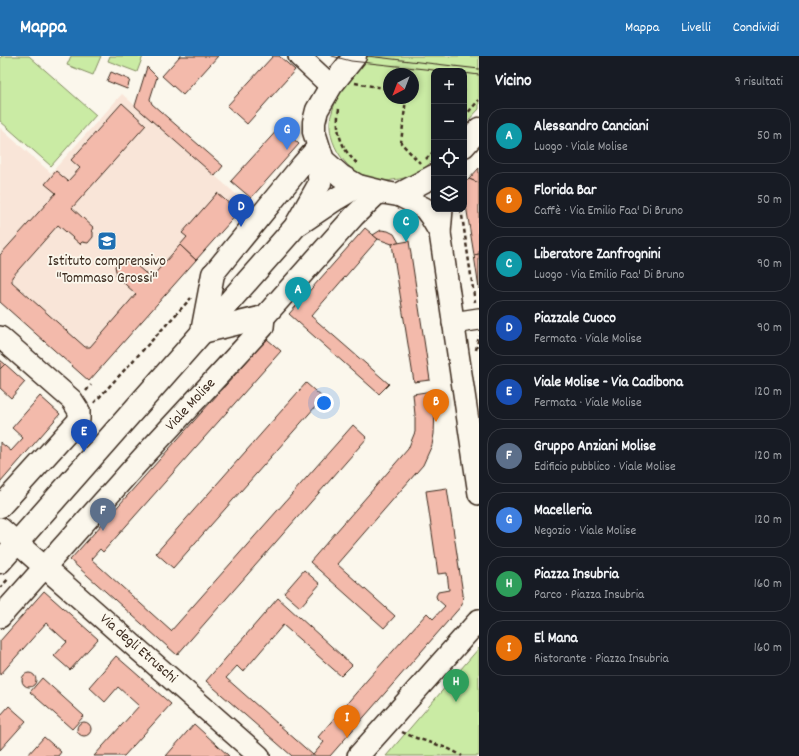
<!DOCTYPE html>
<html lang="it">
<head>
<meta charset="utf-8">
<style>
  :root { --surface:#171b24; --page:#242831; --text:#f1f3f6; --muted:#9ea1a6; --line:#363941; --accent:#1f6fb2 }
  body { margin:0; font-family:Dekko,sans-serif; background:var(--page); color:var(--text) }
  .controls { position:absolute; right:12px; top:12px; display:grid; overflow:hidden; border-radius:8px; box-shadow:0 2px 6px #0003 }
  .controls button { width:36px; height:36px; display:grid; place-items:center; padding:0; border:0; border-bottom:1px solid var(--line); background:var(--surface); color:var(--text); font:20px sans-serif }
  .compass { position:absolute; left:383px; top:12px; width:36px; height:36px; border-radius:50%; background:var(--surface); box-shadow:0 2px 6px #0003; rotate:222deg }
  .you { position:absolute; left:324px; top:347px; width:14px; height:14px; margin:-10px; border:3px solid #fff; border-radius:50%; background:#1a73e8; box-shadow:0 0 0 6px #1a73e833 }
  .badge { display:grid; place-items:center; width:26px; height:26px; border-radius:50%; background:var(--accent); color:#fff; font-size:13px; font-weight:700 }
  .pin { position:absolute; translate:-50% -33px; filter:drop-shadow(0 1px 2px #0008) }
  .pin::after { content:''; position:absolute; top:21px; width:14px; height:12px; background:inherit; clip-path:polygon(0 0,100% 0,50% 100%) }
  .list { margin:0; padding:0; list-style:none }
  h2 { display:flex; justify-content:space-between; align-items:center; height:52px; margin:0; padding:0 16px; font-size:17px }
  h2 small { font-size:13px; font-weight:400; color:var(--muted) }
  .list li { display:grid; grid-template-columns:26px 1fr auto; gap:12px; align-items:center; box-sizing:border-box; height:56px; margin:0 8px 8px; padding:0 8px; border:1px solid var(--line); border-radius:16px }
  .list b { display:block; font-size:15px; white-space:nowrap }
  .list p { margin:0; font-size:13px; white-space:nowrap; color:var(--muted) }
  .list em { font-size:13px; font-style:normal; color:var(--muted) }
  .icon { flex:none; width:22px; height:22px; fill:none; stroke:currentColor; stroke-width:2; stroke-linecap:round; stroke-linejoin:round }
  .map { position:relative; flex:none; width:479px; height:700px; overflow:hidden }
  header { display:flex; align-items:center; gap:24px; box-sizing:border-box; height:56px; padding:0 20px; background:var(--accent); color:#fff }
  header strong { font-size:19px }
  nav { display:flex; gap:22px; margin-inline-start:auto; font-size:14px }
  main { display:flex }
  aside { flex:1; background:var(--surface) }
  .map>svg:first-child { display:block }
</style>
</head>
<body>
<header>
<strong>Mappa</strong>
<nav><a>Mappa</a><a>Livelli</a><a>Condividi</a></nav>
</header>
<main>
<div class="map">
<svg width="479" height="700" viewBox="0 0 479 700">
  <rect width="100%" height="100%" fill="#fbf7ec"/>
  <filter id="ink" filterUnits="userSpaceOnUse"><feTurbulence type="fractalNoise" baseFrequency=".025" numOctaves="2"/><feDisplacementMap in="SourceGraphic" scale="8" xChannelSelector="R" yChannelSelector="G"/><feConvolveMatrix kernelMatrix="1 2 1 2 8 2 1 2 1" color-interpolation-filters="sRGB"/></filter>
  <g filter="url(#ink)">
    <polygon fill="#f9e5d8" points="122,38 246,147 89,325 0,246 0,72 51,117"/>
    <g fill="#caeba4" stroke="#828a61" fill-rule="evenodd">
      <polygon points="2,0 29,0 96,59 51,110 0,65 0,2"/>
      <polygon points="71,0 101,0 93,19 67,9"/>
      <polygon points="110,0 143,0 137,16 108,5"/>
      <path d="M 368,0 L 479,0 L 479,53 L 464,69 L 464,15 L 434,15 L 434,103 C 421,117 411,122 392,124 C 388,125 384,126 380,126 C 352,122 328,93 330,65 C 330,61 332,57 333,53 C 339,32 354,17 368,0 ZM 389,18 L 413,18 L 413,42 L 389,42 Z"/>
      <polygon points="479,592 479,700 386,700"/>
    </g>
    <g fill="#f3baab" stroke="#3b2a1e">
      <polygon points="180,0 218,0 183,39 162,20"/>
      <polygon points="273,0 279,0 295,14 247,68 227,50"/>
      <polygon points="147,11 157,21 150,43 152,48 223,110 215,120 135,50"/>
      <polygon points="111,16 130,24 127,33 107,25"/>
      <polygon points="122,47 146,69 72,152 94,172 92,175 93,176 93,181 88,187 82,186 80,188 58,169 12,221 12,226 85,291 90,291 136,238 115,219 117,217 116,215 115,210 120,205 125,205 127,206 129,203 151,222 180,189 196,204 89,325 0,246 0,199 56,137 45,128 56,115 68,125 80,112 71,104"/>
      <polygon points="280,71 299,88 251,142 231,125"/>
      <polygon points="479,112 479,127 469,123"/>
      <polygon points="469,123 479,127 479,198 474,199 464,137 464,128"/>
      <polygon points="217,137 239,156 196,204 180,189 187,181 182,177"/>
      <polygon points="365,172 378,183 311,260 389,328 379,338 289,258"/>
      <polygon points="381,174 388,175 394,178 399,187 392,188 378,183 373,179"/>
      <polygon points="409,185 430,324 414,326 392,188"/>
      <polygon points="479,198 479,233 474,199"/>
      <polygon points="267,283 281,295 103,496 100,493 91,503 171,575 353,369 367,382 177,599 70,504"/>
      <polygon points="0,304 5,308 0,313"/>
      <polygon points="5,308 25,326 11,342 0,332 0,313"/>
      <polygon points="306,327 323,342 173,512 156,497"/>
      <polygon points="432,335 435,354 434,378 432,389 423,409 337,508 395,560 384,572 310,506 408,393 415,376 415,359 413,338"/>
      <polygon points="40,340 60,358 0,427 0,386 11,395 23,382 12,372"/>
      <polygon points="447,432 463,538 462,549 330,700 292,700 206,625 278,542 352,609 341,620 283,569 243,616 237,610 226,622 313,699 324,686 318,681 368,623 427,557 433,563 445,550 437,543 436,540 438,536 449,534 447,517 438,518 426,435"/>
      <polygon points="304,514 320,528 300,551 284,537"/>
      <polygon points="44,535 98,583 70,614 54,600 67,586 46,567 0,619 0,585"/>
      <polygon points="116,600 171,648 124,700 94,700 139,650 118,631 105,646 89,631"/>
      <circle cx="29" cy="624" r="7"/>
      <polygon points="42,622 84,660 72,673 30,636"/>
      <polygon points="9,650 26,665 0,694 0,660"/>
      <circle cx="84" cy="673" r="7"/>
      <polygon points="194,668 229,700 166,700"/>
      <polygon points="44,681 61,696 58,700 27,700"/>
    </g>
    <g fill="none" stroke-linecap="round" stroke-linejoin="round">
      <g stroke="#3b2a1e" stroke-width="24">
        <g id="minor">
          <polyline points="299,0 331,30"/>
          <polyline points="398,139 424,152 430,160 440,177"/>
          <polyline points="442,153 440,177 479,438"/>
          <polyline points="213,218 302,109 318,91"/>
          <polyline points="453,267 479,263"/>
          <polyline points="0,281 72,344 79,355 79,364 0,451"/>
          <polyline points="0,472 259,700"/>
          <polyline points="0,561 143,401 263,271 264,261 354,160 379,136"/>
          <polyline points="358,700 479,564"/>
        </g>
      </g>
      <g stroke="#3b2a1e" stroke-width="25">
        <g id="major">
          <polyline points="355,0 331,30 317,54 314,66 314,76 323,104 341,120 358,130 386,137 398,139 434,120"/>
          <polyline points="464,90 479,73"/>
          <polyline points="299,168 336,143 358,130"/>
          <polyline points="202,276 264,261"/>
          <polyline points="202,276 213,218"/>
          <polyline points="0,506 295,171 320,127 319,121 323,104"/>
        </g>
      </g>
      <g stroke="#3b2a1e" stroke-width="2.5" stroke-dasharray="4 3" stroke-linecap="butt">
        <polyline points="355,27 389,33"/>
        <polyline points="406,42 401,87 420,107"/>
        <path d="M 339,53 C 335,74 341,94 358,108"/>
        <polyline points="464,61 479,44"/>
        <polyline points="426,103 434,95"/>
        <polyline points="461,153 475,246"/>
        <polyline points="476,294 479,280"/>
        <polyline points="86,335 91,329"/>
        <polyline points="94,347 191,242"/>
        <polyline points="0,532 9,522"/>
        <path d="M 402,676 C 422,686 444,688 462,700"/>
      </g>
      <use href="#minor" stroke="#fbf7ec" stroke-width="21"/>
      <use href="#major" stroke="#fbf7ec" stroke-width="22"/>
      <g stroke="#3b2a1e" stroke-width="1">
        <polyline points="332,0 351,5 443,15"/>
        <polyline points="367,0 479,13"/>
        <polyline points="464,17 479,19"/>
      </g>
    </g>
  </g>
  <defs>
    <g id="school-square" transform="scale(1)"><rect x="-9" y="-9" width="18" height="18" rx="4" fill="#1f6fb2" stroke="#fbf7ec"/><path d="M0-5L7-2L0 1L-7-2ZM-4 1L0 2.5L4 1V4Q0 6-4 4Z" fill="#fff"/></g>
  </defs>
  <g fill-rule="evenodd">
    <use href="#school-square" x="107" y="185"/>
  </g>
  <g text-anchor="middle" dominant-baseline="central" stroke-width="3.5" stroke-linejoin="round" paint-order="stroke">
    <g font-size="15" fill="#3b2a1e" stroke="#fbf7ec">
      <text x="107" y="206">Istituto comprensivo<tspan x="107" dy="17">"Tommaso Grossi"</tspan></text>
    </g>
    <g font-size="15" fill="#3b2a1e" stroke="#fbf7ec">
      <text transform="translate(191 349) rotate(-47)">Viale Molise</text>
      <text transform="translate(138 593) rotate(41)">Via degli Etruschi</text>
    </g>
  </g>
</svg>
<div class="controls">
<button>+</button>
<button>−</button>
<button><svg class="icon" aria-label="locate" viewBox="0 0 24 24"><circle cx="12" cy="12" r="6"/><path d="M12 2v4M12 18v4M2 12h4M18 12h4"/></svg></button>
<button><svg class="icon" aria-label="layers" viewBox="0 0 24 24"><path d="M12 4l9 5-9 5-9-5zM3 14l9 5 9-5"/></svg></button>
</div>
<svg class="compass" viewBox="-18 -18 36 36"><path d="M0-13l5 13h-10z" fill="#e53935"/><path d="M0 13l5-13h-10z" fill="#9ea1a6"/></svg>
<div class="you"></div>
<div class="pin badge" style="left:298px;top:254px;background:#0f9aa8">A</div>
<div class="pin badge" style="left:436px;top:366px;background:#e8710a">B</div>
<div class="pin badge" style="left:406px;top:186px;background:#0f9aa8">C</div>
<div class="pin badge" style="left:241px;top:171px;background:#1a4fb4">D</div>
<div class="pin badge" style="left:84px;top:396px;background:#1a4fb4">E</div>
<div class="pin badge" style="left:103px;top:475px;background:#5c6f8a">F</div>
<div class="pin badge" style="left:287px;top:94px;background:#3f7fe0">G</div>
<div class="pin badge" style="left:456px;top:646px;background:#2e9e5b">H</div>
<div class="pin badge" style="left:347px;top:682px;background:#e8710a">I</div>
</div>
<aside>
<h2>Vicino<small>9 risultati</small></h2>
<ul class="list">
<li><span class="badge" style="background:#0f9aa8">A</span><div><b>Alessandro Canciani</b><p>Luogo · Viale Molise</p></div><em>50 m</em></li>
<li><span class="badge" style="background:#e8710a">B</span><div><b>Florida Bar</b><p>Caffè · Via Emilio Faa' Di Bruno</p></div><em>50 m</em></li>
<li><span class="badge" style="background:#0f9aa8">C</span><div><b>Liberatore Zanfrognini</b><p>Luogo · Via Emilio Faa' Di Bruno</p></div><em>90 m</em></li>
<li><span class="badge" style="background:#1a4fb4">D</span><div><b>Piazzale Cuoco</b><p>Fermata · Viale Molise</p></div><em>90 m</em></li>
<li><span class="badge" style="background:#1a4fb4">E</span><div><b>Viale Molise - Via Cadibona</b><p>Fermata · Viale Molise</p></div><em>120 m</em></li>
<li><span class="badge" style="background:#5c6f8a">F</span><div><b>Gruppo Anziani Molise</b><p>Edificio pubblico · Viale Molise</p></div><em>120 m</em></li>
<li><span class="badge" style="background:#3f7fe0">G</span><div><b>Macelleria</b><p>Negozio · Viale Molise</p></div><em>120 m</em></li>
<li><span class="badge" style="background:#2e9e5b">H</span><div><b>Piazza Insubria</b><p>Parco · Piazza Insubria</p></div><em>160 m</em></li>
<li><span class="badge" style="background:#e8710a">I</span><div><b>El Mana</b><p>Ristorante · Piazza Insubria</p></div><em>160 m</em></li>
</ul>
</aside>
</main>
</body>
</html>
